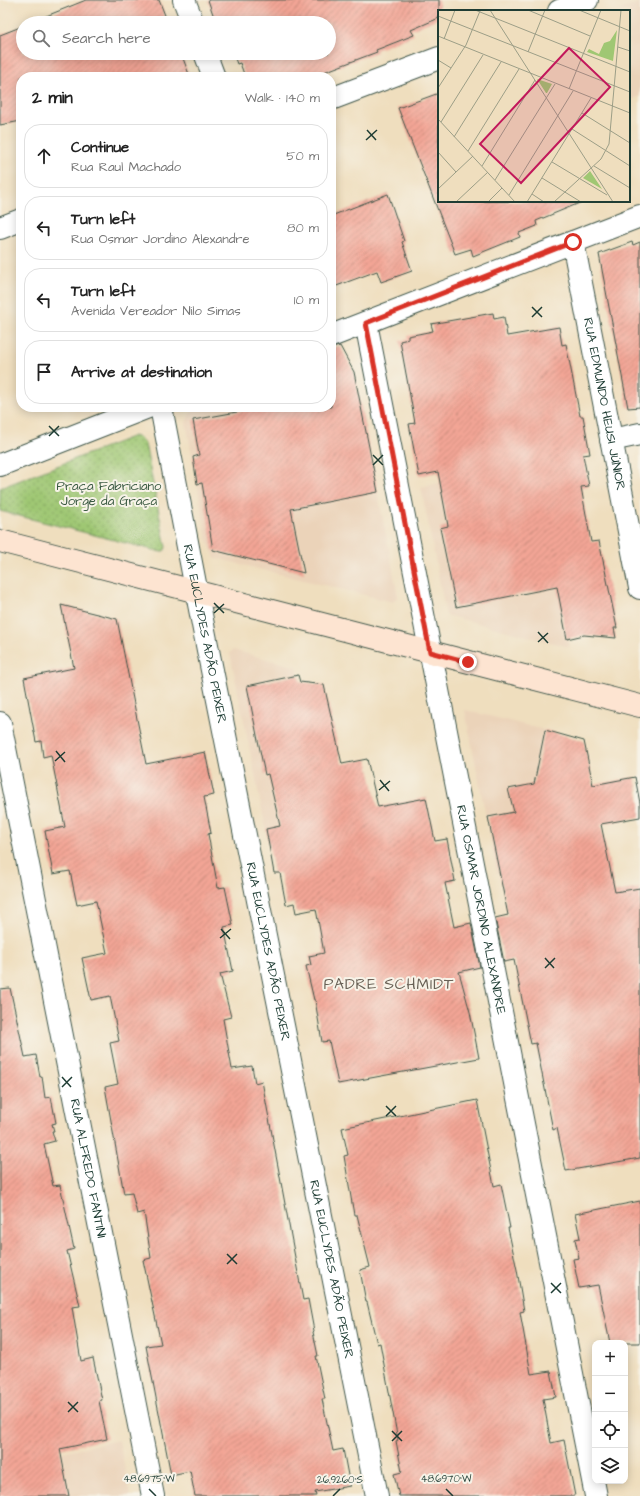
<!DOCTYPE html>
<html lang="en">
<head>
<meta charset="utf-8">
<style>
  :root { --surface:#fff; --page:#f6f6f6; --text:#222; --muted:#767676; --line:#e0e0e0 }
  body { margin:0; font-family:"Architects Daughter",sans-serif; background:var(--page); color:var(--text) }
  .controls { position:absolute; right:12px; bottom:12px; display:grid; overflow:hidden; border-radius:8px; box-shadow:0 2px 10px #0003 }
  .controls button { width:36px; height:36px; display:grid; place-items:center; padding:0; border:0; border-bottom:1px solid var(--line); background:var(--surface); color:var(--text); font:20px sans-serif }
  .stop { position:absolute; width:12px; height:12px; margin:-9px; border:3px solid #d93025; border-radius:50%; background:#fff }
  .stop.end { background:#d93025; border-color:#fff; box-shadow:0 1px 4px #0008 }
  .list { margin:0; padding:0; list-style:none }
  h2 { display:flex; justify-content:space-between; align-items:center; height:52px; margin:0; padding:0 16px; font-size:17px }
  h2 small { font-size:13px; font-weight:400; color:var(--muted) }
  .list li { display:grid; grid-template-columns:26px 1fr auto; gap:12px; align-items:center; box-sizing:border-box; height:64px; margin:0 8px 8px; padding:0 8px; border:1px solid var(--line); border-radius:16px }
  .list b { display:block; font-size:15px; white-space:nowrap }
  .list p { margin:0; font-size:13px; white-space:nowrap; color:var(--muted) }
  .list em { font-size:13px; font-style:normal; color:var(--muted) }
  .icon { flex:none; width:22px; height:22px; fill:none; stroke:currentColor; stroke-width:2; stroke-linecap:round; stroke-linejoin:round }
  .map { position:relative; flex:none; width:640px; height:1496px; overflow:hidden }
  .search { position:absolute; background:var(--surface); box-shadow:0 2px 10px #0003; left:16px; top:16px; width:320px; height:44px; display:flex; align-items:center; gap:10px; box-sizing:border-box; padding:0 14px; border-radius:22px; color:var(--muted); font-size:15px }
  .panel { position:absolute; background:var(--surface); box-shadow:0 2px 10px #0003; left:16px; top:72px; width:320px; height:340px; border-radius:16px }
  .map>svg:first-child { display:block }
</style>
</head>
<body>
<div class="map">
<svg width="640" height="1496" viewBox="0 0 640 1496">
  <defs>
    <pattern id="park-dots" width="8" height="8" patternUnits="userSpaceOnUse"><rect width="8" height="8" fill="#9fc773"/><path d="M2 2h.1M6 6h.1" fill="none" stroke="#81a35f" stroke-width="1.8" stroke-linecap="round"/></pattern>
    <pattern id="building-hatch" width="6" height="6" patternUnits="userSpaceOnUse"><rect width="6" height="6" fill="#f3a595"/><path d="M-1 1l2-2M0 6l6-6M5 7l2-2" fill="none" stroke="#c4887a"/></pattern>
  </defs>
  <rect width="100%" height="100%" fill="#f7f3e8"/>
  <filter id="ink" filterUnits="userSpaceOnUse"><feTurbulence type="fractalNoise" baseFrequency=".025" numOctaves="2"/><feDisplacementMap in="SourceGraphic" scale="8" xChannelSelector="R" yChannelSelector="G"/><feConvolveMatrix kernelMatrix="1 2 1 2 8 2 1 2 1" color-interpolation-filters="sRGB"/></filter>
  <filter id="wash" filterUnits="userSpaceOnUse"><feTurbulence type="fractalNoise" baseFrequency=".012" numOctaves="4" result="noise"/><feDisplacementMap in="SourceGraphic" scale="16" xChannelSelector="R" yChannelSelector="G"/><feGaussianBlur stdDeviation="0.9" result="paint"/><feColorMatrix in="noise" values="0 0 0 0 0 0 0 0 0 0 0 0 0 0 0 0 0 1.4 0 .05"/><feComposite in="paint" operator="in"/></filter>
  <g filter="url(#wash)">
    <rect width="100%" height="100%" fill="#efdebe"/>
    <g fill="#ebd3b9">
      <polygon points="640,2 640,96 631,100 629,96 629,11 618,11"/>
      <polygon points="354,372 398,596 393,602 215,558 207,540 186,422 191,412 203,407 331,407"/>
      <polygon points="444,482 541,508 569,647 446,615 421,487"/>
      <polygon points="233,650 297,667 327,817 266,829 230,653"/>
      <polygon points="465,710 584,740 607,852 497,873"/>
      <polygon points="119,1440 130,1496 40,1496 33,1458"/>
    </g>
    <polygon fill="url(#park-dots)" stroke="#5f8254" points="134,436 140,438 145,444 166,547 165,550 161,552 0,511 0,488"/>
    <g id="blocks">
      <g fill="url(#building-hatch)">
        <polygon points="86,0 159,0 168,23 29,23"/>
        <polygon points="208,0 439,0 439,18 411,30 414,35 376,50 377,52 311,77 245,77 240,63 237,64 233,53 329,53 329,23 216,23"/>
        <polygon points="23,26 23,53 181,53 190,77 21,77 21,121 0,125 0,35"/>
        <polygon points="439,93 439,201 582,202 536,221 537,226 519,233 520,237 473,256 471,249 455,254 398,108"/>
        <polygon points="388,194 404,241 402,242 412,271 381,282 377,271 331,288 331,216"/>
        <polygon points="632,242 633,245 640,242 640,407 628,408 599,254"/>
        <polygon points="493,313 494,319 504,317 507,336 559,327 562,345 566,344 580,416 583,416 590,454 583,455 589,486 581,487 591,542 599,541 617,628 614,628 616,638 584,635 567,639 557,587 456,607 440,528 448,526 438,472 419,476 409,424 415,423 400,341 408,339 408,336 433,331 431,324"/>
        <polygon points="340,346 354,372 378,492 291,509 304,573 213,550 202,483 197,484 193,457 199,455 193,420 264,407 331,407 331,348"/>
        <polygon points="61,605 117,619 146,764 205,752 214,795 204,797 211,833 208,834 218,888 225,887 233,925 224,927 233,971 220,974 231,1017 223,1019 232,1069 252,1066 255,1083 262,1081 303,1300 308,1299 314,1331 313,1332 318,1356 316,1356 325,1399 322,1399 333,1451 343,1449 350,1486 315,1492 316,1496 195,1496 190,1471 171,1475 146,1346 161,1344 143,1260 151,1258 144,1212 137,1214 132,1193 124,1194 105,1087 118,1084 110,1043 119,1041 110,996 91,1000 82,958 107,953 96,901 77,905 70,871 53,874 45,831 65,827 51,755 43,757 41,741 36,742 24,678 74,668"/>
        <polygon points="298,675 300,682 324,685 342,764 367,759 378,807 426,798 435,841 447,839 455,881 445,883 454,927 471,923 480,967 459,972 470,1012 479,1058 338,1084 329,1041 322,1042 315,1000 314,1000 306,966 311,965 309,956 324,953 316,909 296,913 294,903 286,905 280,873 274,873 266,829 280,826 268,774 265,775 247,686"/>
        <polygon points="545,730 584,741 593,785 635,777 640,803 640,817 601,824 615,892 640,888 640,1158 566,1171 557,1128 553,1130 536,1043 531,1044 514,960 504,962 495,918 508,915 488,817 514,812 508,789 534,784"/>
        <polygon points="10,988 25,1057 36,1055 40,1077 42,1076 45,1098 51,1097 56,1123 52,1124 54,1131 52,1131 55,1141 44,1144 53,1186 60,1185 74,1249 67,1251 80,1306 72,1307 81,1361 93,1358 102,1400 99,1401 107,1439 60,1449 69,1496 0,1496 0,989"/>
        <polygon points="477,1100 494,1186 501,1184 510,1228 508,1228 517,1270 524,1311 520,1312 531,1374 551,1371 556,1397 543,1399 551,1443 564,1440 575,1496 399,1496 394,1474 402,1472 396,1441 398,1440 380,1343 377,1344 367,1302 366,1302 360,1270 370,1267 357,1215 354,1215 344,1156 348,1155 342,1128"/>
        <polygon points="640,1201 640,1343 610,1343 598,1285 579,1288 573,1259 579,1258 575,1239 580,1238 575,1214"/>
      </g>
    </g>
  </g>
  <g filter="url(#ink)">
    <use href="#blocks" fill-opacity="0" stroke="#3e5549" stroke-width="1"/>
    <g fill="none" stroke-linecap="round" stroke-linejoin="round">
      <g stroke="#3e5549" stroke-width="24">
        <g id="street">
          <polyline points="184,0 193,23"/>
          <polyline points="559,11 587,0"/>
          <polyline points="205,53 214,77"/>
          <polyline points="331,99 439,58"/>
          <polyline points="0,228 21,220"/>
          <path id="s1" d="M 573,242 L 640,588"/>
          <path id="s2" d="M 366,323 L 596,1496"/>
          <polyline points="331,336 640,216"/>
          <path id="s3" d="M 161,407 L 204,630 L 377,1496"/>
          <polyline points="611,440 640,434"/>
          <polyline points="0,465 148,407"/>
          <path id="s4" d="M 0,723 L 153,1496"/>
        </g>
      </g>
      <g stroke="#3e5549" stroke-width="24">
        <polyline id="secondary" points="0,541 640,706"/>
      </g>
      <use href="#street" stroke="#fff" stroke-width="22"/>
      <use href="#secondary" stroke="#fde4d1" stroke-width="22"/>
    </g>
  </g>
  <g fill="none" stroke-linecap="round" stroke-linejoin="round" filter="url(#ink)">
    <polyline stroke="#d93025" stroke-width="5" points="468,662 430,652 366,323 573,242"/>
  </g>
  <path fill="none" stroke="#1f3d34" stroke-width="1.5" d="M 367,130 L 376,140M 366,140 L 377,130M 532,307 L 542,317M 532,317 L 542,307M 49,426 L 59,436M 49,436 L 59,426M 373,455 L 383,465M 373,465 L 383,455M 214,603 L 224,613M 214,613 L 224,604M 538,632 L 548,643M 538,642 L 548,633M 56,751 L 65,762M 55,761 L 65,752M 380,780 L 389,791M 379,790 L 390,781M 221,929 L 230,939M 220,938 L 231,929M 545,958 L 554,968M 545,968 L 555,958M 62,1077 L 71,1087M 62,1087 L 72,1077M 386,1106 L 396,1116M 386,1116 L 396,1106M 227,1254 L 237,1264M 227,1264 L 237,1254M 551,1283 L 561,1293M 551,1293 L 561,1283M 68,1402 L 78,1412M 68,1412 L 78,1402M 392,1431 L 402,1441M 392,1441 L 402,1431M 149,1489 L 156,1496M 446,1489 L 453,1496M 333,1496 L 340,1489"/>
  <g text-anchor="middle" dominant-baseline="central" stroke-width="4" stroke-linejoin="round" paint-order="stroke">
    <g font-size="13" fill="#1f3d34" stroke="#f7f3e8">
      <text stroke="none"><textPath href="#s1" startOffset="165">RUA EDMUNDO HEUSI JÚNIOR</textPath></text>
      <text stroke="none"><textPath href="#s3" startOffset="231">RUA EUCLYDES ADÃO PEIXER</textPath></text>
      <text stroke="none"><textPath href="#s2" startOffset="598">RUA OSMAR JORDINO ALEXANDRE</textPath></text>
      <text stroke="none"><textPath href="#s3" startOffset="555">RUA EUCLYDES ADÃO PEIXER</textPath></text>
      <text stroke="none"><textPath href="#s4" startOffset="454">RUA ALFREDO FANTINI</textPath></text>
      <text stroke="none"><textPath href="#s3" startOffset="879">RUA EUCLYDES ADÃO PEIXER</textPath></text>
    </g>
    <g font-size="13" fill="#395941" stroke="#f7f3e8">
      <text x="109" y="486">Praça Fabriciano<tspan x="109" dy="15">Jorge da Graça</tspan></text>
    </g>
    <g font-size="15" letter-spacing="1" fill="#696156" stroke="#f7f3e8">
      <text x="389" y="984">PADRE SCHMIDT</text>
    </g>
  </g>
  <g transform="translate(438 10)">
    <rect width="192" height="192" fill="#efdebe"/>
    <path d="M 179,20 L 175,51 L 149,42 L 151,39 L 161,44 L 166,33 L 172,31 ZM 99,69 L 114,74 L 109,83 L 108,83 ZM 152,161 L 164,179 L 145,168 Z" fill="#9fc773"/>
    <path fill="none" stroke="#9c9e87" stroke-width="1" d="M 37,0 L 192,62M 52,0 L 175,192M 90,0 L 152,26M 141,0 L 192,21M 0,6 L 192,82M 0,26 L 192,103M 6,29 L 17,0M 180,37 L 192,41M 90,42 L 107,0M 0,50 L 13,58M 0,78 L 28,35 L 42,1M 131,79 L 163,0M 144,103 L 192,133M 0,109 L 77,192M 3,112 L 45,45M 134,119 L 192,156M 16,127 L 63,52M 30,141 L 81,59M 0,142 L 18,162M 114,152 L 169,185M 44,156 L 97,70M 156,156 L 192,178M 104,168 L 143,192M 57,170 L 117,74M 0,179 L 35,146M 94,184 L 106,192M 71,185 L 135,81M 18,192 L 50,162M 50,192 L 64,178M 89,192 L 153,88M 116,192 L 163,149 L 171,134 L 183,0"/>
    <path fill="#c2185b" fill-opacity="0.15" stroke="#c2185b" stroke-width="2" d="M 131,38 L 172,77 L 83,173 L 42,134 Z"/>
    <rect width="192" height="192" fill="none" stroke="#1f3d34" stroke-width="2"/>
  </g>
  <g font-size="10" text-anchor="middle" fill="#1f3d34" stroke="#f7f3e8" stroke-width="4" stroke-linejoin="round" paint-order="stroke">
    <text x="149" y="1482">48.6975°W</text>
    <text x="446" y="1482">48.6970°W</text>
    <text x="340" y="1483">26.9260°S</text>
  </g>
</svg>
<div class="controls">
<button>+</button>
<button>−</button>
<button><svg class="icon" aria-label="locate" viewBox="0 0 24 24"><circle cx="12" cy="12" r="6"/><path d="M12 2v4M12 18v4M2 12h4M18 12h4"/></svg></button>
<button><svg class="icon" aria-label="layers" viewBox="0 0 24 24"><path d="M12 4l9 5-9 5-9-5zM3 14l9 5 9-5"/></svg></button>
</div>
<div class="stop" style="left:573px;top:242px"></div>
<div class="stop end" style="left:468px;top:662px"></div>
<div class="search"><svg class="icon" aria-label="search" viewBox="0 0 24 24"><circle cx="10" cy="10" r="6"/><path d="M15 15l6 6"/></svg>Search here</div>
<section class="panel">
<h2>2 min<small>Walk · 140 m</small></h2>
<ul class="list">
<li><svg class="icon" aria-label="ahead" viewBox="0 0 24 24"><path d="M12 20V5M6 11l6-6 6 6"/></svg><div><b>Continue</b><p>Rua Raul Machado</p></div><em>50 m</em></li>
<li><svg class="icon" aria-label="left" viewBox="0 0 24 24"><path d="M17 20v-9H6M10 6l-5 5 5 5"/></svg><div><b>Turn left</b><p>Rua Osmar Jordino Alexandre</p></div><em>80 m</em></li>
<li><svg class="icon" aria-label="left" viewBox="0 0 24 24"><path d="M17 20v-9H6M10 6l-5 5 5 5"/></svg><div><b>Turn left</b><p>Avenida Vereador Nilo Simas</p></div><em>10 m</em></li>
<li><svg class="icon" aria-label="arrive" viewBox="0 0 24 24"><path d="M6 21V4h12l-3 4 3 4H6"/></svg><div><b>Arrive at destination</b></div></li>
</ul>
</section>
</div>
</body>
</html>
